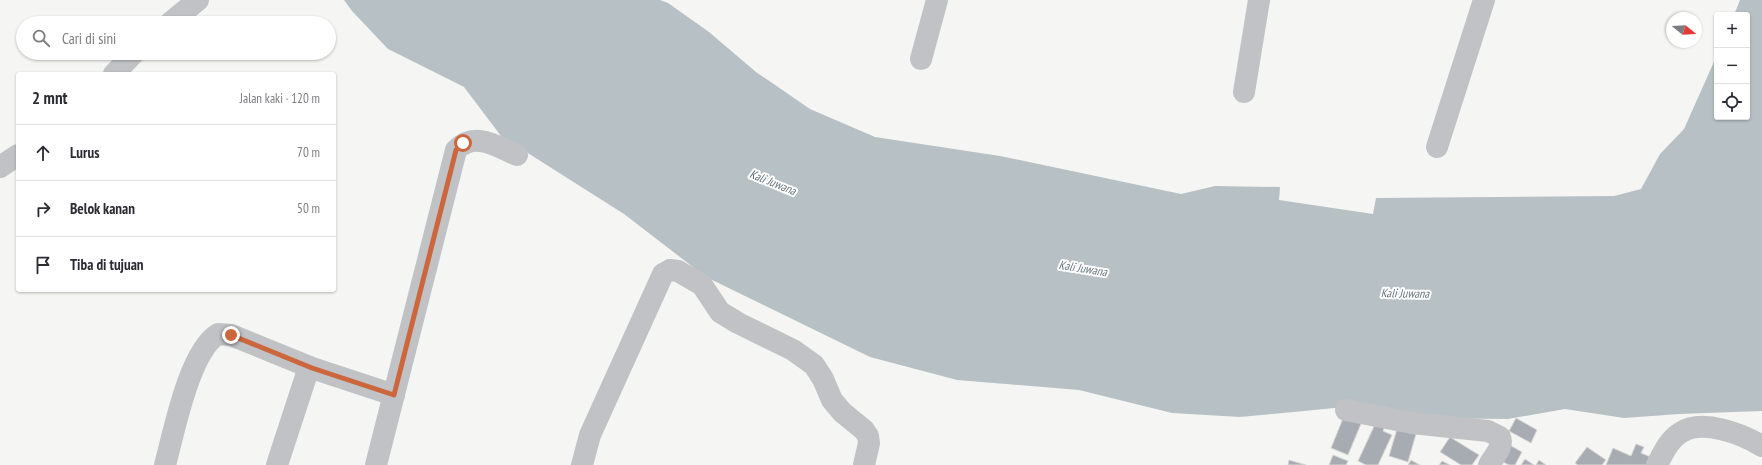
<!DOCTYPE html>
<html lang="id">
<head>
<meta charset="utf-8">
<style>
  :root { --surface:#fff; --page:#f2f2f3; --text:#2b2b33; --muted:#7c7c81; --line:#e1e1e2 }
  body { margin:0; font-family:"PT Sans Narrow",sans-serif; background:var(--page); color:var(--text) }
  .controls { position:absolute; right:12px; top:12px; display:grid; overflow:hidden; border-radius:4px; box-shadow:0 1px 3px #0004 }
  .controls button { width:36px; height:36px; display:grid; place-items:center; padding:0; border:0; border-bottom:1px solid var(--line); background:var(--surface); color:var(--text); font:20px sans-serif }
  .compass { position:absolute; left:1666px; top:12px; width:36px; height:36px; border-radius:50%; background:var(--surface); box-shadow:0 1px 3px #0004; rotate:108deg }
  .stop { position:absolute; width:12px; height:12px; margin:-9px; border:3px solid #cc673d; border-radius:50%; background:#fff }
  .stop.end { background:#cc673d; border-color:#fff; box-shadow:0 1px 4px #0008 }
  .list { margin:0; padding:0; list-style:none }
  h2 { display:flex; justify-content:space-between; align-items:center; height:52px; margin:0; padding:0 16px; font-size:17px }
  h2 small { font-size:13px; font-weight:400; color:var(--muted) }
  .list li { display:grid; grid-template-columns:26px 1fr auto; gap:12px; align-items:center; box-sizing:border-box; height:56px; padding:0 16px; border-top:1px solid var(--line) }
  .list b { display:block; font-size:15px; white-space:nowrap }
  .list em { font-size:13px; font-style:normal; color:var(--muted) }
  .icon { flex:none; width:22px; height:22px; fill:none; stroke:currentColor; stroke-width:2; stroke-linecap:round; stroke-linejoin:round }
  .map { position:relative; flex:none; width:1762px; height:465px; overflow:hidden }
  .search { position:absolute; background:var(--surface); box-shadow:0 1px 3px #0004; left:16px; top:16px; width:320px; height:44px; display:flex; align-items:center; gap:10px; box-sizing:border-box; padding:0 14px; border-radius:22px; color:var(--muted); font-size:15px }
  .panel { position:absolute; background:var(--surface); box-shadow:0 1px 3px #0004; left:16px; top:72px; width:320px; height:220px; border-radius:4px }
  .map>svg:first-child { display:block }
</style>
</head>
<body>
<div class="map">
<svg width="1762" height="465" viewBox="0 0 1762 465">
  <rect width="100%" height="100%" fill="#f5f6f3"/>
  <polygon fill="#b7c0c5" points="344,0 660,0 668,3 709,32 756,72 810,109 875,137 1000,156 1181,194 1215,186 1280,187 1279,200 1373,214 1376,198 1614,196 1641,189 1660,154 1684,129 1717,55 1717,117 1747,117 1747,15 1734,15 1740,0 1762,0 1762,411 1679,414 1624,418 1565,409 1508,419 1401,418 1345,407 1240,417 1172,413 1079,390 957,380 870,357 706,277 624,214 501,136 464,87 388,49 352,11"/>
  <g fill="#a7acb2" stroke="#d7d7d5">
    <polygon points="1344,416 1363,419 1348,455 1331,448"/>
    <polygon points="1516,418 1537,430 1531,443 1509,431"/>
    <polygon points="1377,420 1386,424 1383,431 1392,435 1378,465 1366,465 1358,461"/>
    <polygon points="1399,422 1418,427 1408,462 1389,456"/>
    <polygon points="1450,437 1479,455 1472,465 1461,465 1440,452"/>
    <polygon points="1504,442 1522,452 1515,465 1509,465 1501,461"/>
    <polygon points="1636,444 1644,447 1641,453 1653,458 1652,465 1606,465 1613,448 1631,456"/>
    <polygon points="1587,447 1606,460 1602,465 1578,465 1575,463"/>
    <polygon points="1333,455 1348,461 1346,465 1329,465"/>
    <polygon points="1525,459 1534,465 1521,465"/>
    <polygon points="1289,460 1306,465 1288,465"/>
    <polygon points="1411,460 1420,465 1408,465"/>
    <polygon points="1539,460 1546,465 1536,465"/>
    <polygon points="1442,461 1450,465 1439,465"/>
  </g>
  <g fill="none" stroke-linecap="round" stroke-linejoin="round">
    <g stroke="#c0c2c6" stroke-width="22">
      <polyline points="170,23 198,0"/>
      <polyline points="921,59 937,0"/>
      <polyline points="114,74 134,53"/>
      <polyline points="1244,92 1259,0"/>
      <polyline points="1437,147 1484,0"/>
      <polyline points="0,167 18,155"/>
      <path d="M 1346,410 L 1412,423 L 1488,431 L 1500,437 C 1504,447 1494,456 1489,465"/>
      <path d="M 165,465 C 174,432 189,352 218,334 L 231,335 L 312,368 L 394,395"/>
      <polyline points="277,465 309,367"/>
      <path d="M 376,465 L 456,150 C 475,131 496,146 517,155"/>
      <polyline points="582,465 590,435 663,274 670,270 678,271 702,285 720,312 738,323 793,350 814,365 823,379 832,400 842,412 864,430 868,436 869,443 864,465"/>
      <path d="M 1657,465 C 1663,453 1669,440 1680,433 C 1702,418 1742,434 1762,446"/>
    </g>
  </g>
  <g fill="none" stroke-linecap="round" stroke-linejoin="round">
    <polyline stroke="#cc673d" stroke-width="5" points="231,335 312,368 394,395 452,166 456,150 463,143"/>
  </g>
  <g text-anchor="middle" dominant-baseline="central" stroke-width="4" stroke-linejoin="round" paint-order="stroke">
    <g font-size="12" font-style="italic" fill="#64747c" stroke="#fff">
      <text transform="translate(773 182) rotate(22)">Kali Juwana</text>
      <text transform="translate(1083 268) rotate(9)">Kali Juwana</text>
      <text transform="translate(1405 293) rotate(1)">Kali Juwana</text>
    </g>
  </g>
</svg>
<div class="controls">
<button>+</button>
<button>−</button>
<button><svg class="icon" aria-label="locate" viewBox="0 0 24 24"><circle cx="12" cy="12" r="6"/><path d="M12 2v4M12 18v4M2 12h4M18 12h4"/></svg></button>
</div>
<svg class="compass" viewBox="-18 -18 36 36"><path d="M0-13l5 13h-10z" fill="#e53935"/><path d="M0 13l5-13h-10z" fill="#7c7c81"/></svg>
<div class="stop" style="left:463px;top:143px"></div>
<div class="stop end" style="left:231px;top:335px"></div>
<div class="search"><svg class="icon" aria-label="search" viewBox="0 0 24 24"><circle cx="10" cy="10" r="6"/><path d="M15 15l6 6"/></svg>Cari di sini</div>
<section class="panel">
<h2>2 mnt<small>Jalan kaki · 120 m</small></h2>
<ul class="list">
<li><svg class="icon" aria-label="ahead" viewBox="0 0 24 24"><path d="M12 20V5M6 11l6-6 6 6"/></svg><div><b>Lurus</b></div><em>70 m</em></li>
<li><svg class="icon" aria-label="right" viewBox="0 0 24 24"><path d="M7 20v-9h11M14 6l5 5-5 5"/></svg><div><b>Belok kanan</b></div><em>50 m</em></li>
<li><svg class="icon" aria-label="arrive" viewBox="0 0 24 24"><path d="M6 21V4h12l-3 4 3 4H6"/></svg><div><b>Tiba di tujuan</b></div></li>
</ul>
</section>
</div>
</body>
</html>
